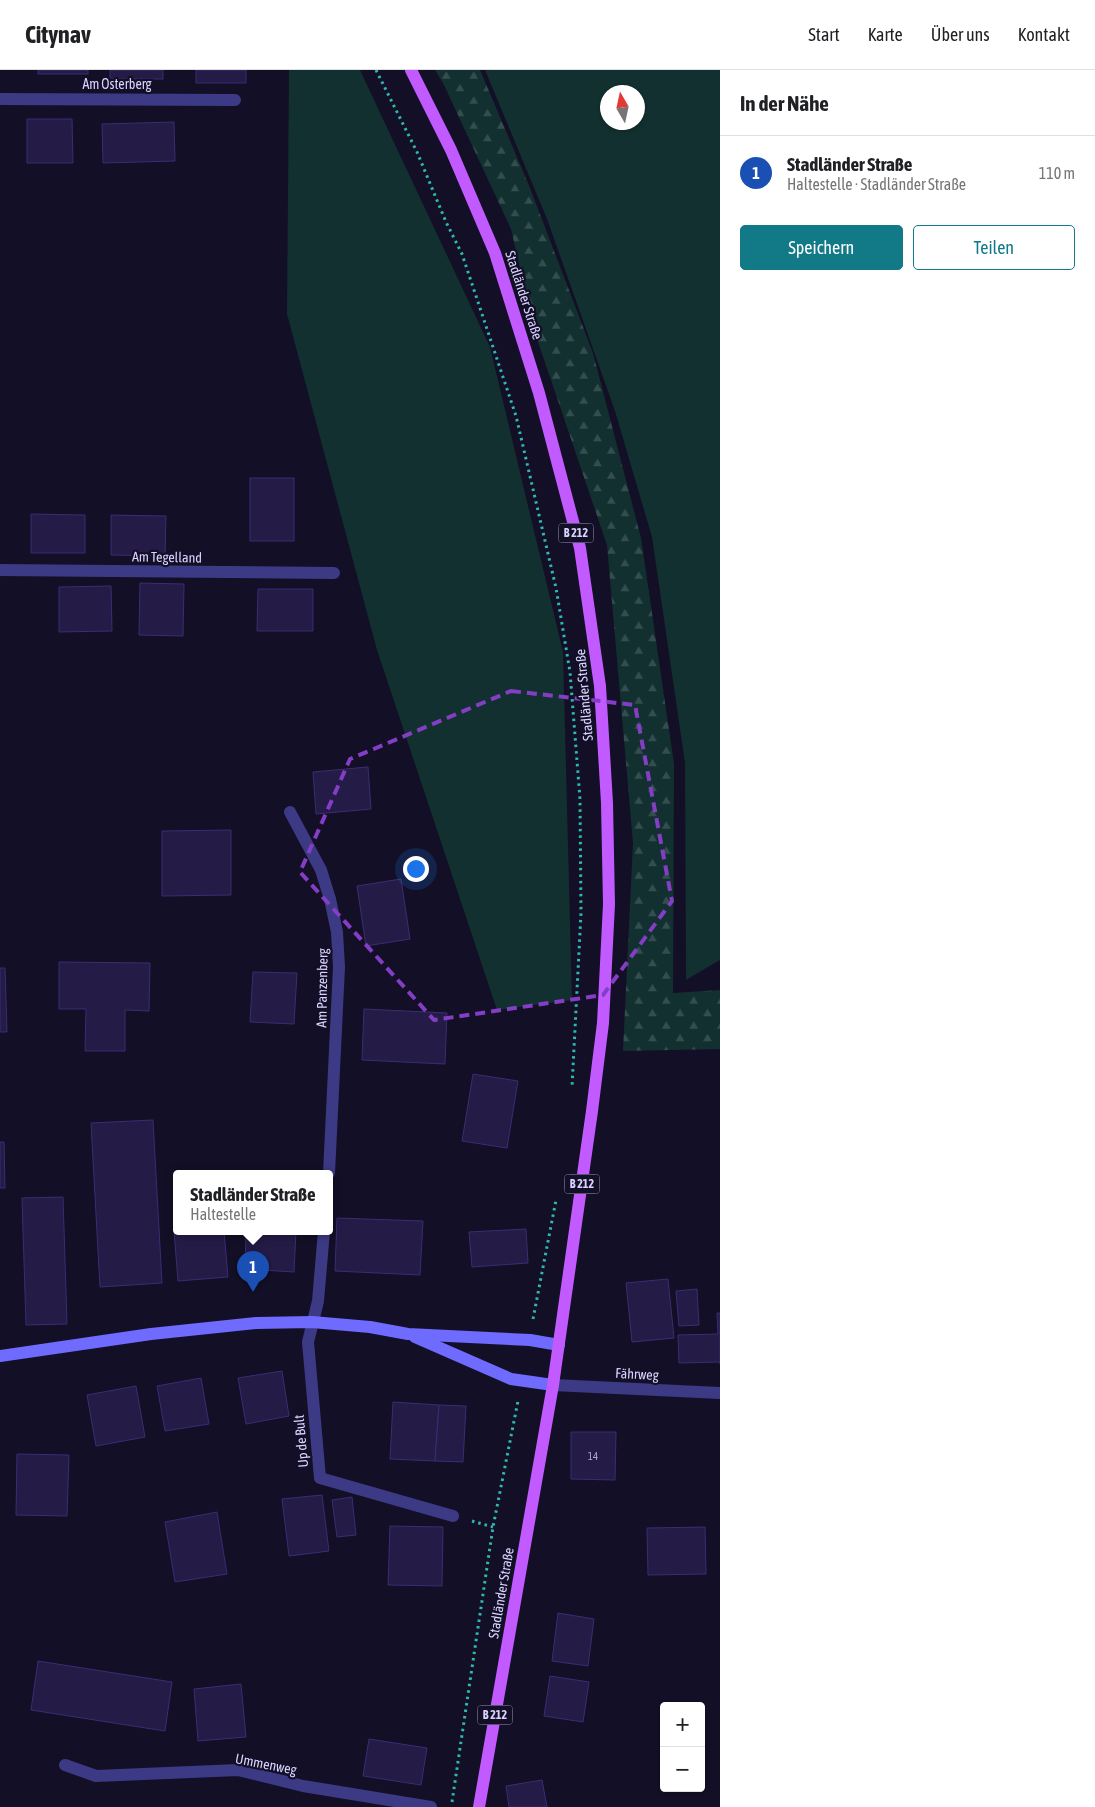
<!DOCTYPE html>
<html lang="de">
<head>
<meta charset="utf-8">
<style>
  :root { --surface:#fff; --page:#f6f6f6; --text:#202124; --muted:#757577; --line:#e0e0e0; --accent:#127987 }
  body { margin:0; font-family:"Asap Condensed",sans-serif; background:var(--page); color:var(--text) }
  .controls { position:absolute; right:15px; bottom:15px; display:grid; overflow:hidden; border-radius:5px; box-shadow:0 1px 4px #0004 }
  .controls button { width:45px; height:45px; display:grid; place-items:center; padding:0; border:0; border-bottom:1px solid var(--line); background:var(--surface); color:var(--text); font:25px sans-serif }
  .compass { position:absolute; left:600px; top:15px; width:45px; height:45px; border-radius:50%; background:var(--surface); box-shadow:0 1px 4px #0004; rotate:351deg }
  .you { position:absolute; left:415px; top:798px; width:18px; height:18px; margin:-12px; border:4px solid #fff; border-radius:50%; background:#1a73e8; box-shadow:0 0 0 8px #1a73e833 }
  .badge { display:grid; place-items:center; width:32px; height:32px; border-radius:50%; background:var(--accent); color:#fff; font-size:16px; font-weight:700 }
  .pin { position:absolute; translate:-50% -41px; filter:drop-shadow(0 1px 2px #0008) }
  .pin::after { content:''; position:absolute; top:26px; width:18px; height:15px; background:inherit; clip-path:polygon(0 0,100% 0,50% 100%) }
  .popup { position:absolute; left:173px; top:1100px; width:160px; height:65px; box-sizing:border-box; display:grid; place-content:center; border-radius:5px; background:var(--surface); filter:drop-shadow(0 1px 4px #0005); font-size:16px; white-space:nowrap; color:var(--muted) }
  .popup b { font-size:19px; color:var(--text) }
  .popup::after { content:''; position:absolute; left:50%; top:100%; margin-left:-10px; border:10px solid transparent; border-top-color:var(--surface) }
  .list { margin:0; padding:0; list-style:none }
  h2 { display:flex; justify-content:space-between; align-items:center; height:65px; margin:0; padding:0 20px; font-size:21px }
  h2 small { font-size:16px; font-weight:400; color:var(--muted) }
  .list li { display:grid; grid-template-columns:32px 1fr auto; gap:15px; align-items:center; box-sizing:border-box; height:75px; padding:0 20px; border-top:1px solid var(--line) }
  .list b { display:block; font-size:19px; white-space:nowrap }
  .list p { margin:0; font-size:16px; white-space:nowrap; color:var(--muted) }
  .list em { font-size:16px; font-style:normal; color:var(--muted) }
  .actions { display:flex; gap:10px; padding:15px 20px }
  .actions a { flex:1; padding:11px 0; border:1px solid var(--accent); border-radius:5px; text-align:center; font-size:18px; color:var(--accent) }
  .actions .main { background:var(--accent); color:#fff }
  .map { position:relative; flex:none; width:720px; height:1737px; overflow:hidden }
  header { display:flex; align-items:center; gap:30px; box-sizing:border-box; height:70px; padding:0 25px; background:var(--surface); border-bottom:1px solid var(--line) }
  header strong { font-size:24px }
  nav { display:flex; gap:28px; margin-inline-start:auto; font-size:18px }
  main { display:flex }
  aside { flex:1; background:var(--surface) }
  .map>svg:first-child { display:block }
</style>
</head>
<body>
<header>
<strong>Citynav</strong>
<nav><a>Start</a><a>Karte</a><a>Über uns</a><a>Kontakt</a></nav>
</header>
<main>
<div class="map">
<svg width="720" height="1737" viewBox="0 0 720 1737">
  <defs>
    <pattern id="forest-firs" width="22" height="20" patternUnits="userSpaceOnUse" patternTransform="scale(1.25)"><rect width="22" height="20" fill="#12302f"/><path d="M5 1l3.5 6h-7zM16 11l3.5 6h-7z" fill="#344d4e"/></pattern>
  </defs>
  <rect width="100%" height="100%" fill="#130f26"/>
  <g fill="#12302f" fill-rule="evenodd">
    <polygon points="289,0 360,0 490,277 563,582 572,930 497,940 377,580 287,244"/>
    <path d="M 485,0 L 720,0 L 720,890 L 686,910 L 685,693 L 652,467 L 615,341 L 547,149 ZM 608,22 L 638,22 L 638,52 L 608,52 Z"/>
  </g>
  <polygon fill="url(#forest-firs)" points="435,0 480,0 530,118 593,283 641,468 674,694 673,923 720,920 720,979 623,981 633,773 607,475 534,260 511,159 443,13"/>
  <g fill="#241b47" stroke="#3b2d73">
    <rect x="38" y="0" width="50" height="4"/>
    <rect x="110" y="0" width="53" height="9"/>
    <rect x="196" y="0" width="50" height="13"/>
    <polygon points="27,49 72,49 73,93 27,93"/>
    <polygon points="174,52 175,91 103,93 102,54"/>
    <rect x="250" y="408" width="44" height="63"/>
    <polygon points="31,444 85,445 85,483 31,483"/>
    <polygon points="111,445 166,446 165,486 111,485"/>
    <polygon points="140,513 184,514 183,566 139,565"/>
    <polygon points="111,516 112,561 59,562 59,517"/>
    <polygon points="258,519 313,519 313,561 257,561"/>
    <polygon points="368,697 371,739 316,744 313,702"/>
    <polygon points="231,760 231,825 162,826 162,761"/>
    <polygon points="401,809 410,869 366,876 357,816"/>
    <polygon points="59,892 150,893 149,941 125,940 125,981 85,981 86,939 59,939"/>
    <polygon points="0,898 5,898 7,962 0,962"/>
    <polygon points="253,902 297,903 294,954 250,952"/>
    <polygon points="364,939 447,943 445,994 362,990"/>
    <polygon points="473,1004 518,1011 507,1078 462,1071"/>
    <polygon points="153,1050 162,1213 100,1217 91,1053"/>
    <polygon points="0,1072 4,1072 5,1118 0,1118"/>
    <polygon points="63,1127 67,1254 26,1255 22,1128"/>
    <polygon points="337,1148 423,1151 420,1205 335,1201"/>
    <polygon points="526,1159 528,1193 472,1197 469,1162"/>
    <polygon points="174,1161 224,1161 228,1207 178,1211"/>
    <polygon points="246,1161 296,1161 294,1202 245,1199"/>
    <polygon points="668,1209 674,1268 632,1272 626,1213"/>
    <polygon points="697,1219 699,1255 679,1256 676,1221"/>
    <polygon points="717,1243 720,1243 720,1294 720,1292 679,1293 678,1265 718,1264"/>
    <polygon points="282,1301 289,1346 246,1354 238,1308"/>
    <polygon points="201,1308 209,1354 165,1361 157,1316"/>
    <polygon points="136,1316 145,1367 96,1376 87,1325"/>
    <polygon points="393,1332 439,1335 435,1391 390,1389"/>
    <polygon points="439,1335 466,1336 463,1392 435,1391"/>
    <polygon points="571,1362 616,1362 615,1410 571,1409"/>
    <polygon points="17,1384 69,1385 67,1446 16,1445"/>
    <polygon points="322,1425 329,1481 289,1486 282,1429"/>
    <polygon points="352,1427 356,1465 337,1467 332,1430"/>
    <polygon points="217,1442 227,1504 175,1512 165,1452"/>
    <polygon points="390,1456 443,1457 442,1516 388,1515"/>
    <polygon points="705,1457 706,1504 648,1505 647,1458"/>
    <polygon points="558,1543 594,1549 588,1596 552,1591"/>
    <polygon points="38,1591 172,1612 165,1661 31,1640"/>
    <polygon points="550,1606 589,1612 583,1652 544,1646"/>
    <polygon points="241,1614 246,1667 198,1671 194,1619"/>
    <polygon points="369,1669 427,1678 421,1715 363,1706"/>
    <polygon points="542,1710 547,1737 509,1737 506,1716"/>
  </g>
  <g fill="none" stroke-linecap="round" stroke-linejoin="round">
    <g stroke="#2fb8b0" stroke-width="3" stroke-dasharray="2.5 4" stroke-linecap="butt">
      <polyline points="376,0 417,82 446,152 462,184 516,346 556,518 570,602 580,729 581,843 572,1017"/>
      <polyline points="533,1249 556,1130"/>
      <polyline points="472,1451 493,1457"/>
      <polyline points="452,1732 493,1457 518,1331"/>
    </g>
    <g stroke="#3d3a85" stroke-width="12">
      <polyline points="0,29 235,30"/>
      <polyline points="0,500 334,503"/>
      <polyline points="290,742 321,800 330,829 337,862 339,897 329,1103"/>
      <polyline points="324,1161 318,1231 308,1272 320,1408 453,1446"/>
      <polyline points="553,1315 720,1323"/>
      <polyline points="65,1695 96,1706 238,1700 303,1716 431,1737"/>
    </g>
    <g stroke="#6f6bff" stroke-width="12">
      <polyline points="415,1267 511,1309 553,1315"/>
      <polyline points="0,1286 151,1264 256,1253 312,1252 370,1257 408,1264 530,1270 559,1275"/>
    </g>
    <polyline stroke="#c25bff" stroke-width="12" points="411,0 451,80 495,183 539,323 580,478 600,616 607,733 609,834 603,953 592,1041 553,1315 479,1737"/>
  </g>
  <path fill="none" stroke="#843dc5" stroke-width="4" stroke-dasharray="10 6" stroke-linejoin="round" d="M 511,621 L 635,635 L 672,831 L 603,925 L 434,950 L 300,802 L 350,689 Z"/>
  <g text-anchor="middle" dominant-baseline="central" stroke-width="4.5" stroke-linejoin="round" paint-order="stroke">
    <g font-size="11" fill="#aca6d1">
      <text x="593" y="1386">14</text>
    </g>
    <g fill="#130f26" stroke="#9e99be" stroke-width="1">
      <rect x="558.5" y="453.5" width="35" height="19" rx="4"/>
      <rect x="564.5" y="1104.5" width="35" height="19" rx="4"/>
      <rect x="477.5" y="1635.5" width="35" height="19" rx="4"/>
    </g>
    <g font-size="12" font-weight="bold" fill="#d9d4ff">
      <text x="576" y="463">B 212</text>
      <text x="582" y="1114">B 212</text>
      <text x="495" y="1645">B 212</text>
    </g>
    <g font-size="14" fill="#d9d4ff" stroke="#130f26">
      <text x="117" y="14">Am Osterberg</text>
      <text transform="translate(524 225) rotate(72)">Stadländer Straße</text>
      <text transform="translate(167 487) rotate(1)">Am Tegelland</text>
      <text transform="translate(584 625) rotate(-95)">Stadländer Straße</text>
      <text transform="translate(322 918) rotate(-89)">Am Panzenberg</text>
      <text transform="translate(637 1304) rotate(3)">Fährweg</text>
      <text transform="translate(301 1371) rotate(-95)">Up de Bult</text>
      <text transform="translate(501 1523) rotate(-80)">Stadländer Straße</text>
      <text transform="translate(266 1694) rotate(11)">Ummenweg</text>
    </g>
  </g>
</svg>
<div class="controls">
<button>+</button>
<button>−</button>
</div>
<svg class="compass" viewBox="-18 -18 36 36"><path d="M0-13l5 13h-10z" fill="#e53935"/><path d="M0 13l5-13h-10z" fill="#757577"/></svg>
<div class="you"></div>
<div class="pin badge" style="left:253px;top:1222px;background:#1a4fb4">1</div>
<div class="popup"><b>Stadländer Straße</b>Haltestelle</div>
</div>
<aside>
<h2>In der Nähe<small></small></h2>
<ul class="list">
<li><span class="badge" style="background:#1a4fb4">1</span><div><b>Stadländer Straße</b><p>Haltestelle · Stadländer Straße</p></div><em>110 m</em></li>
</ul>
<div class="actions"><a class="main">Speichern</a><a>Teilen</a></div>
</aside>
</main>
</body>
</html>
